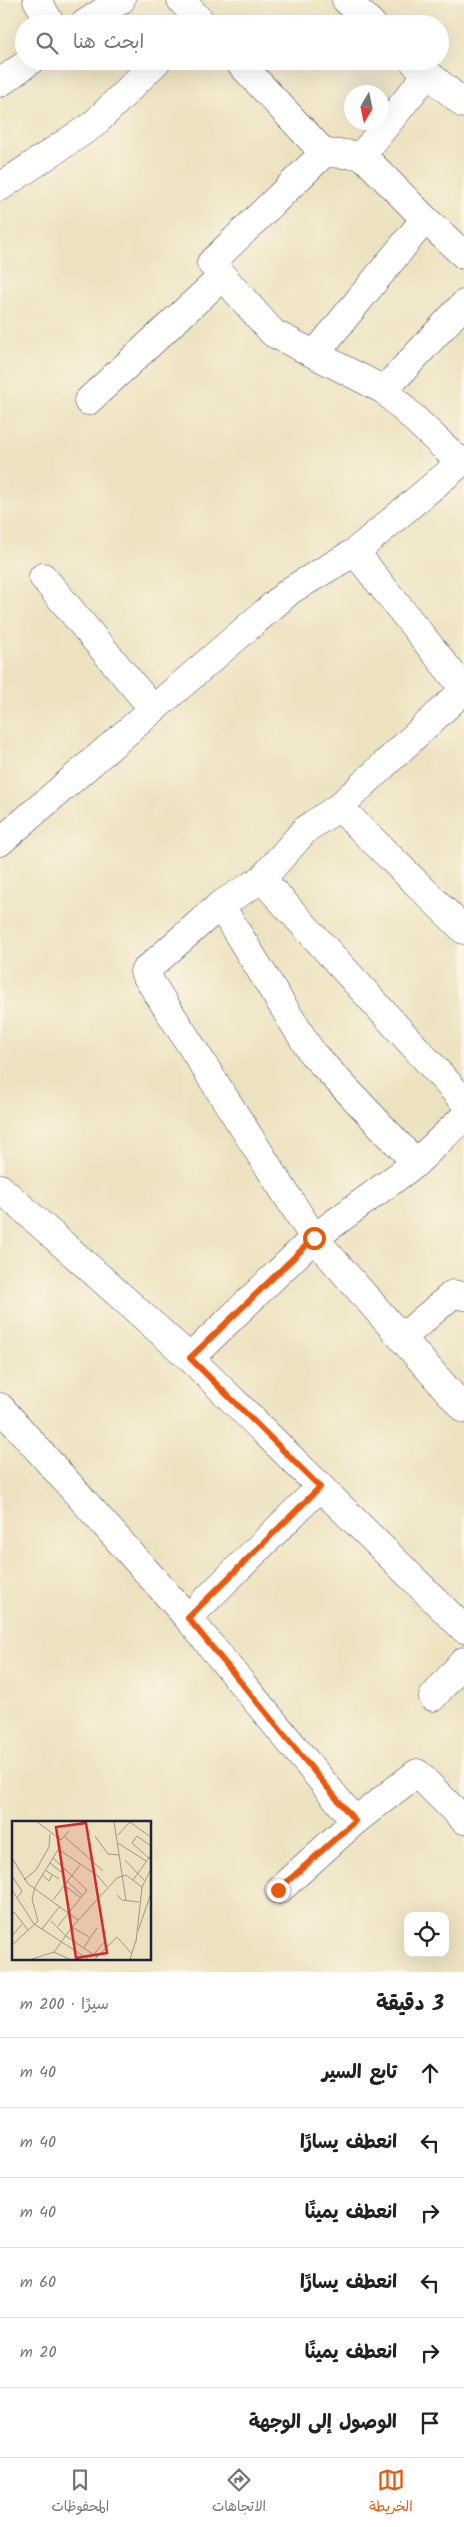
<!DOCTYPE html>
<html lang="ar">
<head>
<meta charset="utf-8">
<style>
  :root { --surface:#fff; --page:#f2f2f2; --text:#202124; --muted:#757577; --line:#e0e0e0; --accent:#ea580c }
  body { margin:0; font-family:Kalam,"Playpen Sans Arabic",sans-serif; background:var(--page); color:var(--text); direction:rtl }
  .controls { position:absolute; right:15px; bottom:15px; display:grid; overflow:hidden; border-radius:10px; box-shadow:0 5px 20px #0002 }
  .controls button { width:45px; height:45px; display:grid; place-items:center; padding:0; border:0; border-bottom:1px solid var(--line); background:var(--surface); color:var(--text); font:25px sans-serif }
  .compass { position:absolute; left:344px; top:85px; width:45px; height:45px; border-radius:50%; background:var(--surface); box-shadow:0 5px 20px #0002; rotate:189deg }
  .stop { position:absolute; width:15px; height:15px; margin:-11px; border:4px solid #ea580c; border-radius:50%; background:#fff }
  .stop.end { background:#ea580c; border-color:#fff; box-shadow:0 1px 5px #0008 }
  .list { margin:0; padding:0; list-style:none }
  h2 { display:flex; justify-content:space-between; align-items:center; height:65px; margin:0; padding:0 20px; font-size:21px }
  h2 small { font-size:16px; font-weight:400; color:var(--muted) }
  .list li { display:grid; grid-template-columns:32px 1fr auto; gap:15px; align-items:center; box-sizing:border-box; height:70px; padding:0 20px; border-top:1px solid var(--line) }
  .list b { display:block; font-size:19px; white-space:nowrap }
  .list em { font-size:16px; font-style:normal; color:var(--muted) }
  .icon { flex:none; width:28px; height:28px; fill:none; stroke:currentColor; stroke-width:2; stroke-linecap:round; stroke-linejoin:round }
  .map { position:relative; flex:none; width:464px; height:1972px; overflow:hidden; direction:ltr }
  .search { position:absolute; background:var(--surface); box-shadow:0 5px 20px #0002; left:15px; right:15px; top:15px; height:55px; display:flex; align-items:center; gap:12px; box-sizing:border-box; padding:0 18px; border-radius:28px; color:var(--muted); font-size:19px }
  .sheet { height:485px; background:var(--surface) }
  nav { display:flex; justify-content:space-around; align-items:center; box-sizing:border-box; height:70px; border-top:1px solid var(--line); background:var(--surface); font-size:14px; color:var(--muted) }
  nav a { display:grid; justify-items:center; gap:2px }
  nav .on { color:var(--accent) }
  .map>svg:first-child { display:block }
</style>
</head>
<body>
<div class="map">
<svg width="464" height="1972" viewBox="0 0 464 1972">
  <rect width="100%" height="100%" fill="#fcf5e5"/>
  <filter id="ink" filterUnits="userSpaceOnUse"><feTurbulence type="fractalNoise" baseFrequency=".02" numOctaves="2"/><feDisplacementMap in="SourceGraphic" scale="10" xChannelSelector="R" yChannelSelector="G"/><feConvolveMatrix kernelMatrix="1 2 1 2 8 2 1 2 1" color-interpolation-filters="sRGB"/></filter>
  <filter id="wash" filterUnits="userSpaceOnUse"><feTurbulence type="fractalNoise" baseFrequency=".0096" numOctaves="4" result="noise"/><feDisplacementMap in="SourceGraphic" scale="20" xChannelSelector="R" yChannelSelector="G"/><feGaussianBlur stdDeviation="1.12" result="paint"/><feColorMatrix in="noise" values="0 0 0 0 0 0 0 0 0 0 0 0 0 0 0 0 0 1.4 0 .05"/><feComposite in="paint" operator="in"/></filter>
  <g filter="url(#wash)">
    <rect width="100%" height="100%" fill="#ede2c0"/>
  </g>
  <g filter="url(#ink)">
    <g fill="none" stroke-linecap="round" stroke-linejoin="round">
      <g stroke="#403f4f" stroke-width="29">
        <g id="street">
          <polyline points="37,0 51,24"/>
          <polyline points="181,0 203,24"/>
          <polyline points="346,0 372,24"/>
          <polyline points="84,24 121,0"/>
          <polyline points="238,61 324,153 362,155 425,219 464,255"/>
          <polyline points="414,62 464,104"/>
          <polyline points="0,83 30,61"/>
          <polyline points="324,153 211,263 273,333 384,390 461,463"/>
          <polyline points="362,155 427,74"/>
          <polyline points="0,187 94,124 157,61"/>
          <polyline points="315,354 425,219"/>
          <polyline points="384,390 464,304"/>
          <polyline points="88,401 222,277"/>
          <polyline points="355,552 464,689"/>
          <polyline points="43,577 153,709"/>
          <polyline points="464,690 339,807 306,829 262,879 220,905 144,972 314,1238 464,1409"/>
          <polyline points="339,807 464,930"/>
          <polyline points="0,842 291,590 355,552 464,460"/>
          <polyline points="262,879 464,1101"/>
          <polyline points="220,905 312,1053 416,1163"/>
          <polyline points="0,1188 190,1358 464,1629"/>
          <polyline points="402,1338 453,1294 464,1296"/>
          <polyline points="190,1358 314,1238 416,1163 464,1117"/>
          <polyline points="0,1407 188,1618 355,1821"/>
          <polyline points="188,1618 320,1487"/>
          <polyline points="433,1697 464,1661"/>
          <polyline points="279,1890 355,1821 417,1773 464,1820"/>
        </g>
      </g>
      <use href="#street" stroke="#fff" stroke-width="28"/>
    </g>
  </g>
  <g fill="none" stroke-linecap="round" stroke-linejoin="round" filter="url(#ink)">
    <polyline stroke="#ea580c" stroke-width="6" points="278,1890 355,1821 188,1618 320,1487 190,1358 314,1238"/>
  </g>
  <g transform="translate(12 1821)">
    <rect width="139" height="139" fill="#ede2c0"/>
    <path fill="none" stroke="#9c958b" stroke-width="1" d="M 24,0 L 49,19 L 57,10M 102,0 L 114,80M 118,1 L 137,15M 106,14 L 119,0M 52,15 L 91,50M 83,15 L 96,33 L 107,34M 106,22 L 134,40M 139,25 L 125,15 L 120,22 L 139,39M 46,28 L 86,55 L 95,66M 0,37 L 16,63 L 66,99M 41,37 L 75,69 L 46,105M 113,39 L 132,59M 38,42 L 49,51 L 54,48M 33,49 L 47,58M 30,54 L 37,60 L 40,54M 0,55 L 10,70 L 6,76M 12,59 L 24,49 L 37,26 L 38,13M 121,59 L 139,34M 55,60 L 71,75M 52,64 L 69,77M 0,69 L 22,103 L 76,138M 105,74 L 110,79 L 127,81M 41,79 L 68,44M 0,93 L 2,91 L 16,109M 39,100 L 54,115 L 85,136M 60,106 L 77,116M 30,108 L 48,85M 126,110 L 139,72M 0,115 L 10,103M 124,121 L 130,66 L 139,48M 0,124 L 26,100 L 20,78 L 23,66 L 49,24M 72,126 L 85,107M 42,131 L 57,138M 82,133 L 94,119M 20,138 L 42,131 L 60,106 L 105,57 L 114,54 L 130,66M 83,138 L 105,116 L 120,133M 118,138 L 124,119"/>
    <path fill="#d62828" fill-opacity="0.15" stroke="#d62828" stroke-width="2.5" d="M 74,2 L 95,132 L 64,137 L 44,6 Z"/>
    <rect width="139" height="139" fill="none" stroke="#22223b" stroke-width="2.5"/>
  </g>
</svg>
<div class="controls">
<button><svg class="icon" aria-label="locate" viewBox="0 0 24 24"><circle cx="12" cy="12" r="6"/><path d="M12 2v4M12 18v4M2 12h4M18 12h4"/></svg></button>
</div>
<svg class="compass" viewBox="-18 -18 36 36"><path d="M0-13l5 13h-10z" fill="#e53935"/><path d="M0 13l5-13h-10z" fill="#757577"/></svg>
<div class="stop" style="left:314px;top:1238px"></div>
<div class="stop end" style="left:278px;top:1890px"></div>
<div class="search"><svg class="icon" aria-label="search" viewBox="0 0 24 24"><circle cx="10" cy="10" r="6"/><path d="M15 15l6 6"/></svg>ابحث هنا</div>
</div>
<section class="sheet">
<h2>3 دقيقة<small>سيرًا · 200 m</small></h2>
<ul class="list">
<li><svg class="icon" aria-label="ahead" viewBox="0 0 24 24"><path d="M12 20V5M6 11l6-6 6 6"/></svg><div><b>تابع السير</b></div><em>40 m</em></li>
<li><svg class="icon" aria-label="left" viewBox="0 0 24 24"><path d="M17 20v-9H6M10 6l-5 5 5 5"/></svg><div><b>انعطف يسارًا</b></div><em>40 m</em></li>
<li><svg class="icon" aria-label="right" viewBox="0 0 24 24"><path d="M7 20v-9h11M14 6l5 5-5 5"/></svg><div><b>انعطف يمينًا</b></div><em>40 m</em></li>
<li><svg class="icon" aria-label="left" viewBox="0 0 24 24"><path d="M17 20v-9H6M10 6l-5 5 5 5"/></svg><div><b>انعطف يسارًا</b></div><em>60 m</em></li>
<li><svg class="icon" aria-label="right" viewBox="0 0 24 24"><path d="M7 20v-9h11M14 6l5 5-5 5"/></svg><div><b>انعطف يمينًا</b></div><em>20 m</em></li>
<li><svg class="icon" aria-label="arrive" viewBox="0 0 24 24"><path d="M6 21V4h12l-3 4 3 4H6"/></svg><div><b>الوصول إلى الوجهة</b></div></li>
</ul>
</section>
<nav>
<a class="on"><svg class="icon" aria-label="map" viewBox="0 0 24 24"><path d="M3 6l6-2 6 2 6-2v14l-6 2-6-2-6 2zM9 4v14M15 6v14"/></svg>الخريطة</a>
<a><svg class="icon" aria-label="directions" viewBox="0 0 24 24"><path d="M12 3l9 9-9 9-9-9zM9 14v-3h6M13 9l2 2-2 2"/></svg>الاتجاهات</a>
<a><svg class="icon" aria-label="saved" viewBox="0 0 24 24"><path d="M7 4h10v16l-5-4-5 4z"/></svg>المحفوظات</a>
</nav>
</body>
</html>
